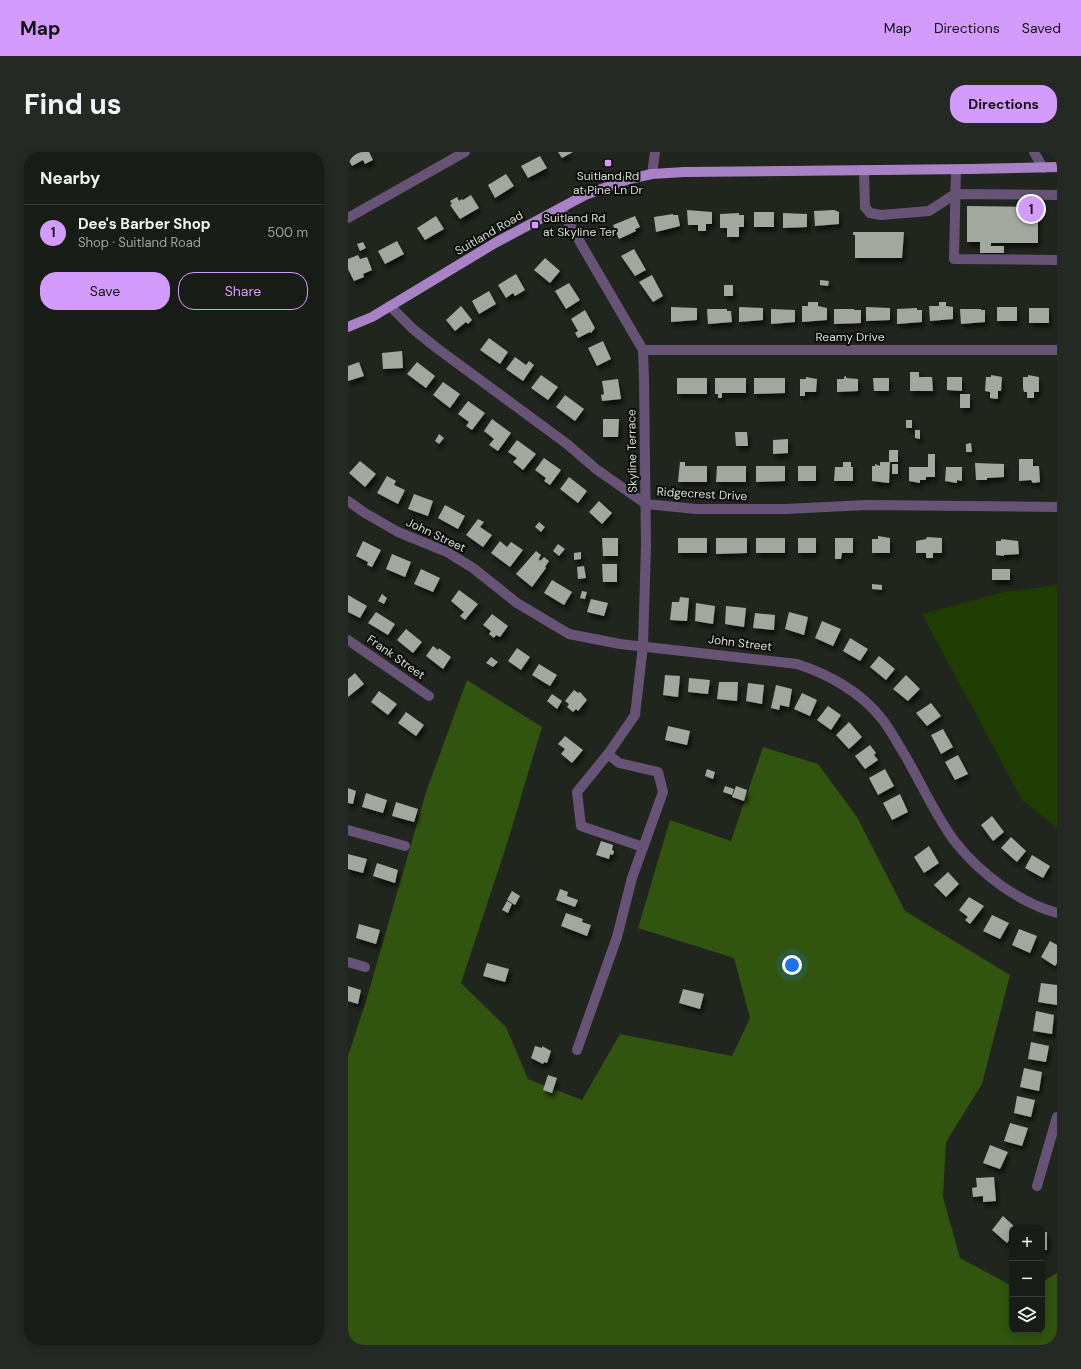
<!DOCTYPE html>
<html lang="en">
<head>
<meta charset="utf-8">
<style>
  :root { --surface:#181c16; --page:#252923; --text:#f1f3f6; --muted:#9fa1a1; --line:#363a35; --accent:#d39cfc }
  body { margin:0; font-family:"DM Sans",sans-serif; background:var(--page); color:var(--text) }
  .controls { position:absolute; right:12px; bottom:12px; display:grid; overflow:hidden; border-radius:8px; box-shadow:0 2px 10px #0003 }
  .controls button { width:36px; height:36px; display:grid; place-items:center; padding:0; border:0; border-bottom:1px solid var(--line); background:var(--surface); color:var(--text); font:20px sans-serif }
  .you { position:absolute; left:444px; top:813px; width:14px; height:14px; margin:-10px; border:3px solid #fff; border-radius:50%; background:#1a73e8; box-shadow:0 0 0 6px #1a73e833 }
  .badge { display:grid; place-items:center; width:26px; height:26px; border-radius:50%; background:var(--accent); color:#111; font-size:13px; font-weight:700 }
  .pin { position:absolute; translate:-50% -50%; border:2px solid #fff; box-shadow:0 1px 4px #0006 }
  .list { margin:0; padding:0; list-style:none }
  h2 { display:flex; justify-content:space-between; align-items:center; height:52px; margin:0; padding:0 16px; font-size:17px }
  h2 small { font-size:13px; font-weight:400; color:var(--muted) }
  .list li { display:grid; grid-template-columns:26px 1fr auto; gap:12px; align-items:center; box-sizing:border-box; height:56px; padding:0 16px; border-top:1px solid var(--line) }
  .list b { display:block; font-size:15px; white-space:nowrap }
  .list p { margin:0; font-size:13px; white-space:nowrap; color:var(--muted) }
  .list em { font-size:13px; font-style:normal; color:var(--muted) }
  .actions { display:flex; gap:8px; padding:12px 16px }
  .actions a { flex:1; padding:9px 0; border:1px solid var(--accent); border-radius:16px; text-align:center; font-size:14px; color:var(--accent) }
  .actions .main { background:var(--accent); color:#111 }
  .icon { flex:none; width:22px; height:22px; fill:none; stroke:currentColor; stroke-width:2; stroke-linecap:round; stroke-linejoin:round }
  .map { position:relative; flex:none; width:709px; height:1193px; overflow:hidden; border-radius:16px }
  header { display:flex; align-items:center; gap:24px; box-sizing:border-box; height:56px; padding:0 20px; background:var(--accent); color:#111 }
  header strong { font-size:19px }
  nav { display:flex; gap:22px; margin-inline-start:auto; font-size:14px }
  .intro { display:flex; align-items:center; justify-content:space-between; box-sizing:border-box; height:96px; padding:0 24px }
  h1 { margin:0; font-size:28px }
  .button { padding:10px 18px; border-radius:16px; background:var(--accent); color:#111; font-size:14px; font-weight:700 }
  main { display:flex; gap:24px; padding:0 24px }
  aside { flex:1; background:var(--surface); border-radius:16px; box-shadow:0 2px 10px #0003 }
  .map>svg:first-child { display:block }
</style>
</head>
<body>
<header>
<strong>Map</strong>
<nav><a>Map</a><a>Directions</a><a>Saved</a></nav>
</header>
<div class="intro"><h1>Find us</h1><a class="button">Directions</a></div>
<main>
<aside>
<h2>Nearby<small></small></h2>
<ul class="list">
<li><span class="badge">1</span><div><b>Dee's Barber Shop</b><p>Shop · Suitland Road</p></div><em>500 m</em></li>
</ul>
<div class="actions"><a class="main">Save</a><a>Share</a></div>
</aside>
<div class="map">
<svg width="709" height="1193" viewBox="0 0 709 1193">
  <defs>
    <filter id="shadow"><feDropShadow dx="2.5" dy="4.5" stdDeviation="2" flood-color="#0009"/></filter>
  </defs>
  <rect width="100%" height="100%" fill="#20251d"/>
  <polygon fill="#1f3c02" points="709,433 709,676 674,648 574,462 656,440"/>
  <polygon fill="#31540f" points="119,528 194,575 158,695 113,831 158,875 180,927 234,948 272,882 384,904 402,866 386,806 290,776 322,668 383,689 415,595 470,612 509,665 557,759 662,823 634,932 598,990 595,1045 612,1106 664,1134 664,1178 694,1178 694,1130 709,1121 709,1193 0,1193 0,904 18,849 78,640"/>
  <g fill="#a2a89e" filter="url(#shadow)">
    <polygon points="0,0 21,0 25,8 17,12 15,8 4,14 0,7"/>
    <polygon points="210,0 225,0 214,6"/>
    <polygon points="192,4 199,16 180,26 173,14"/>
    <polygon points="158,22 166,34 147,46 140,33"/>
    <polygon points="123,43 131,56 112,67 102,53 104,52 102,49 109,45 111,49 114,47 115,48"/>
    <polygon points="619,54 693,55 693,61 690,61 690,91 643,91 643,94 656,94 656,101 632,101 632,90 619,90"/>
    <polygon points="339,58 364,60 364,72 358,72 358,79 350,79 350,73 340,73"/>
    <polygon points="486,58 491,60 491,72 467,74 466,59"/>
    <rect x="406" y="60" width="20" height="15"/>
    <polygon points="391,61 391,63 396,63 396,75 391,75 391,85 379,85 379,76 372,76 372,62"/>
    <polygon points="435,61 459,62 459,75 435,76"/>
    <polygon points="325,62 325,63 330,63 332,74 308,80 306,65"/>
    <polygon points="88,64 96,77 77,88 69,76"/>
    <polygon points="287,64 292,75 287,77 288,79 271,87 265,73"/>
    <polygon points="505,80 556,80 554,106 507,106 507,83 505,83"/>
    <polygon points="49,89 56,102 37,112 30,99"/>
    <polygon points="15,90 18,96 12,99 9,92"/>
    <polygon points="286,97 298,118 287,124 273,104"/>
    <polygon points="10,103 12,107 19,105 24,118 15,122 16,125 6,129 0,117 0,107"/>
    <polygon points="197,106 212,119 202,131 186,118"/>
    <polygon points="168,122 177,138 167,144 165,141 158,146 150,133"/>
    <polygon points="304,123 315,144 305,150 291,130"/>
    <polygon points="472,128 481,129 480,134 472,133"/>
    <polygon points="221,131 232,148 218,157 207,139"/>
    <rect x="376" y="133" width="9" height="11"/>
    <polygon points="141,139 148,152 131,162 124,149"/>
    <polygon points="460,150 470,150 470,154 479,156 479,168 454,170 454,154 460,154"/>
    <polygon points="591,150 598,150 598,154 605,155 605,167 582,169 581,154 591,154"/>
    <polygon points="113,154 124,168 120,172 118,170 107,179 98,168"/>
    <polygon points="323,155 349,156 349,168 323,170"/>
    <polygon points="391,155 415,156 415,168 391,170"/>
    <polygon points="518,155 542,156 542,168 518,169"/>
    <rect x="649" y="155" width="20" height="14"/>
    <polygon points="569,156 569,158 574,158 574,170 549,172 549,157"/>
    <rect x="681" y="156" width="20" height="15"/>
    <polygon points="359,157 379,157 379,159 383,159 384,170 360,172"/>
    <polygon points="423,157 447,158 447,170 423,172"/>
    <polygon points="486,157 506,157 506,158 513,158 513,171 486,172"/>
    <polygon points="612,157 633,157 633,158 637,158 637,170 613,172"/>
    <polygon points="237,158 247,176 243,181 242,180 230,186 227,181 230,179 223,167"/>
    <polygon points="141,186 160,200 152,212 132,198"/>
    <polygon points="255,189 263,207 249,214 240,196"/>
    <polygon points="54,199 55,216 35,217 34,201"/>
    <polygon points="167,205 178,213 181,209 186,213 175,229 158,217"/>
    <polygon points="11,210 16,224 0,229 0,214"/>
    <polygon points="69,210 87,224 78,236 59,222"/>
    <polygon points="562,220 571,220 571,225 584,225 585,239 562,239"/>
    <polygon points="193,223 210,235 200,248 183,236"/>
    <polygon points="643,223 654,225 653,239 650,239 650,247 642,246 642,240 637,239 638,225 643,225"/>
    <polygon points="680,223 691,225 691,240 686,240 686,246 679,246 679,240 676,240 675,236 675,225 680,225"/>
    <polygon points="498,224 498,226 510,227 510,239 489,240 489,227 496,227 496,225"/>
    <polygon points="458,225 469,227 468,240 457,240 457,244 452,244 452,227 458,227"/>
    <polygon points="599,225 614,225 614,239 599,238"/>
    <rect x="329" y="226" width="30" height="16"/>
    <polygon points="367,226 398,226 398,241 374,241 374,246 370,246 370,242 367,242"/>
    <polygon points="406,226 437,226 437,241 406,242"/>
    <polygon points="525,226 541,226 541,239 526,239"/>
    <polygon points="270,227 273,247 254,249 253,243 256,242 254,229"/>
    <polygon points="95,230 112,242 102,256 85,243"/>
    <rect x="612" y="242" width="10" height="14"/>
    <polygon points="217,243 236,257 227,269 208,255"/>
    <polygon points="120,249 137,261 124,278 118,274 121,270 110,262"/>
    <polygon points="144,267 163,281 150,299 141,293 146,287 136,279"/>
    <polygon points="255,267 271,267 270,285 255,285"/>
    <rect x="558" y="268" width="6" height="8"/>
    <polygon points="567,278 572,278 572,287 567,286"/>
    <polygon points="387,280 399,280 400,294 388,294"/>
    <polygon points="91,282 96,286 91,292 87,289"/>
    <polygon points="440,287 440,301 425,302 425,288"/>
    <polygon points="169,288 188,302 175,318 165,310 169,306 160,300"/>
    <polygon points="623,291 624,300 618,300 618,292"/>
    <rect x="541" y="298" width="9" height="12"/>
    <polygon points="580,302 587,302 587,325 578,325 578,328 572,328 572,331 561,329 561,315 580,315"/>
    <polygon points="196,306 213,318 202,333 196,329 198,326 187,318"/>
    <polygon points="671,307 685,307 685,314 691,314 692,330 685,331 683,328 671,329"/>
    <polygon points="12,309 28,322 17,335 1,321"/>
    <polygon points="332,310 337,310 337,314 359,314 359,330 330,330"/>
    <polygon points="495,310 503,310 503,315 505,315 505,329 486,329 487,315 495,315"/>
    <polygon points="532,310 542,310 541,331 524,329 524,314 527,314 527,312 532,314"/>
    <polygon points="627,311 656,312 656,325 639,326 639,328 628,328"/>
    <rect x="544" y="312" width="6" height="10"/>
    <polygon points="369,314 398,314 398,330 368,330"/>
    <polygon points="408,314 437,314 437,329 408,330"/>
    <rect x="450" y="314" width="18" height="15"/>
    <polygon points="598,315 614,315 614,329 609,328 609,331 597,329"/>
    <polygon points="39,324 48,329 46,333 57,338 50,352 29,341"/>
    <polygon points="221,325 239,339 230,351 212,337"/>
    <polygon points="66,342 85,349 80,364 60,357"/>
    <polygon points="251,349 264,361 254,372 241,360"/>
    <polygon points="97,353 117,364 110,377 90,366"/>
    <polygon points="130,367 136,370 132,375 144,383 135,395 118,383"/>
    <polygon points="191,370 197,375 193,380 187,375"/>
    <polygon points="530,384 542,386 542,401 524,401 524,387 530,387"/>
    <polygon points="579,385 594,386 594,401 585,401 585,406 578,406 578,401 568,401 568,389 578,387"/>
    <polygon points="254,386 270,386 270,404 255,404"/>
    <rect x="330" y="386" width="29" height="15"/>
    <polygon points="368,386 399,386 399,401 368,402"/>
    <rect x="408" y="386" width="29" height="15"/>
    <rect x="450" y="386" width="18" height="15"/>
    <polygon points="487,386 505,386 505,401 494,401 493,407 487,407"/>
    <polygon points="653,387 670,389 671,402 656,403 656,404 648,403 648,389 653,389"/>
    <polygon points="15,389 33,398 24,415 19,413 20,410 8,404"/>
    <polygon points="152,389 159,395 163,390 175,398 162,415 143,401"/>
    <polygon points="210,392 217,397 211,404 205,399"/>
    <polygon points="188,399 193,403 189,410 191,407 192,409 196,405 201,409 197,415 198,416 184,435 168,422"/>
    <polygon points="233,400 233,407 226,408 226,401"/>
    <polygon points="44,402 63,410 57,425 38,417"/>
    <polygon points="254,412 269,412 269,430 255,430"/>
    <polygon points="236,414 238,426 230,427 229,415"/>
    <polygon points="73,417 92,426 85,440 66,432"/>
    <rect x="644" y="417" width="18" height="11"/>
    <polygon points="204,428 224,440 216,453 196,441"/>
    <polygon points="524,432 534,433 534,438 524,437"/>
    <polygon points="111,438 130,452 117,468 112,464 116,460 103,449"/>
    <polygon points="234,439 239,440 237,447 232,446"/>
    <polygon points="34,442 39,446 36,452 30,449"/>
    <polygon points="0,443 19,454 12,466 0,460"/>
    <polygon points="332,445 341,446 339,469 322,468 324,450 331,450"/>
    <polygon points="243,447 260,451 256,464 239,460"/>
    <polygon points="348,451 367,454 365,472 347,469"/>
    <polygon points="378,454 398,456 396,475 377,472"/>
    <polygon points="28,460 47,472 40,483 20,471"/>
    <polygon points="441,460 460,465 456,483 437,477"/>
    <polygon points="407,461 427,463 426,478 405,476"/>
    <polygon points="144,462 160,474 152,485 148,483 146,486 141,482 143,479 135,473"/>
    <polygon points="474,469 493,477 485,494 467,486"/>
    <polygon points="58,477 74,490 65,501 49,488"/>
    <polygon points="502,486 520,497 512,509 495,499"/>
    <polygon points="85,494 90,498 91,496 103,505 95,517 78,504"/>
    <polygon points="169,496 182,505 173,518 160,509"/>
    <polygon points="531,504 547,517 538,528 522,515"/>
    <polygon points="143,505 150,510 145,515 138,511"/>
    <polygon points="191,512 209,523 202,534 184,523"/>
    <polygon points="7,521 16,532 0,545 0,527"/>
    <polygon points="317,523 332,524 330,545 315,543"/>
    <polygon points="558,523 572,537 560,549 545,537"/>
    <polygon points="341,526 362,528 360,542 340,540"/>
    <polygon points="371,530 390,530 389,549 369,547"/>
    <polygon points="400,531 416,533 414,552 398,549"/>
    <polygon points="428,533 444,537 441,555 432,553 431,558 423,556"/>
    <polygon points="226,538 230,541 232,540 239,548 230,559 228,557 225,560 219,555 221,552 217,549"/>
    <polygon points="31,539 49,552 40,563 23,550"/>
    <polygon points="454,541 469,548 462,564 446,557"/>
    <polygon points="204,542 214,549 209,557 199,549"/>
    <polygon points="583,551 593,564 579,574 568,561"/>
    <polygon points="480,554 493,563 483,578 469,568"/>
    <polygon points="58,560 76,573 68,584 50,571"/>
    <polygon points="501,570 514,585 501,597 488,583"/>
    <polygon points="320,574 342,579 339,593 317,588"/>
    <polygon points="595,577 605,595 593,602 583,583"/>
    <polygon points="217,584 235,598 224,611 213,602 217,597 210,592"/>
    <polygon points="522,593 528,601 526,603 530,608 517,617 507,604"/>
    <polygon points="610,603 620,622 607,628 597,610"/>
    <polygon points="359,617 367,620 365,627 357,624"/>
    <polygon points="537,617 546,634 530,643 521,626"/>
    <polygon points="377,634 386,637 384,643 375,640"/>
    <polygon points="388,634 399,638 396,649 384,645"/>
    <polygon points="0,636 8,639 5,652 0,651"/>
    <polygon points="18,641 39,648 35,661 14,655"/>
    <polygon points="552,642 560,660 544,668 535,651"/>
    <polygon points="48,650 70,657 66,670 44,664"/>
    <polygon points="644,664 656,680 645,689 633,673"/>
    <polygon points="663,685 678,699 669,710 653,696"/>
    <polygon points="253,689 265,693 264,698 266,699 265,703 262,702 261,707 248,703"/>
    <polygon points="581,694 591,711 576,721 566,705"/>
    <polygon points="0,702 19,707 15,721 0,717"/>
    <polygon points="684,703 702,714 695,726 677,716"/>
    <polygon points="29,711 50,718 47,731 25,724"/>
    <polygon points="600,720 611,732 598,745 586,733"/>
    <polygon points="212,737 220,740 219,744 230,748 227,755 208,748"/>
    <polygon points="164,739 172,744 167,753 159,748"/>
    <polygon points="621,745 636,754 622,772 617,768 620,765 611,758"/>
    <polygon points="159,749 164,752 160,761 154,758"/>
    <polygon points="218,761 235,767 234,770 243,773 239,784 213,774"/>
    <polygon points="644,763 661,771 652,787 635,779"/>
    <polygon points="11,772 32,778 28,792 8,786"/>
    <polygon points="671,777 689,784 682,801 664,793"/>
    <polygon points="702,789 709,793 709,811 707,814 693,805"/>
    <polygon points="139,811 161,817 157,830 135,824"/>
    <polygon points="693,831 709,833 709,853 690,850"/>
    <polygon points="0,834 13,838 10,852 0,849"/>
    <polygon points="335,837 356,842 352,857 331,851"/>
    <polygon points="688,859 706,863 704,882 685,879"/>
    <polygon points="683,890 701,894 698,910 680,907"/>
    <polygon points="187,894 194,896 194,894 203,899 199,911 196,910 195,912 183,906"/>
    <polygon points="676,916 694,920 691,939 672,935"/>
    <polygon points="200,923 209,926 204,941 195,938"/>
    <polygon points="669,944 687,948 683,965 666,961"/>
    <polygon points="662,971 680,976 674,994 656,989"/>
    <polygon points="642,993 660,1000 652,1017 635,1011"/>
    <polygon points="646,1025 648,1049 635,1050 635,1044 625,1045 624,1036 629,1035 628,1026"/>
    <polygon points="655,1064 668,1076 664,1076 664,1084 659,1091 644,1078"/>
    <rect x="694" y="1080" width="5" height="18"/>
  </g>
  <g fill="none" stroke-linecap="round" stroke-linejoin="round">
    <g stroke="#665375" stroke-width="10">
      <polyline points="686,0 695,16"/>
      <polyline points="516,18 517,55 522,61 533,63 581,59 607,42 709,43"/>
      <polyline points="608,18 606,107 709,108"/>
      <polyline points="304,22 307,0"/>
      <polyline points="212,56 295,198 296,227 298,393 295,494 287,563 260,602 229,640 233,674 295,695"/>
      <polyline points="0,66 117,0"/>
      <polyline points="42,154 65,177 90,197 219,292 248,317 298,352 348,357 437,357 519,353 709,355"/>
      <polyline points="295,198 709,198"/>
      <path d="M 0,349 L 17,361 L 50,380 L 99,400 L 125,416 L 169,451 L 221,482 L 272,492 L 449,512 C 480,522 513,540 534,567 C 542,577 548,589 555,600 C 573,630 587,664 608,691 C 633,722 670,750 709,761"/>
      <polyline points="0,488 81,544"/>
      <polyline points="0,678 57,694"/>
      <polyline points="0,810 17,815"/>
      <polyline points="229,898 269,785 284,726 315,640 310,620 271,611 260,602"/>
      <polyline points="689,1034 709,965"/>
    </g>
    <polyline stroke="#a981c7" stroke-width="10" points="0,175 24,165 147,91 237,43 281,27 304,22 336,20 622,17 709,15"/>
  </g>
  <g fill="#d39cfc" stroke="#0b0d09" stroke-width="1.5">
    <rect x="256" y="7" width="8" height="8" rx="2"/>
    <rect x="183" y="69" width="8" height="8" rx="2"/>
  </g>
  <g text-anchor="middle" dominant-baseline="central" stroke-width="4" stroke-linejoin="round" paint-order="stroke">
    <g font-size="12" fill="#dbded9" stroke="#0b0d09">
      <text x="260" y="24">Suitland Rd<tspan x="260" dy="14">at Pine Ln Dr</tspan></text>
      <text x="195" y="66" text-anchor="start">Suitland Rd<tspan x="195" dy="14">at Skyline Ter</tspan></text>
    </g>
    <g font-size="12" fill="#dbded9" stroke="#0b0d09">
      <text transform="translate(141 81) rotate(-30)">Suitland Road</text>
      <text x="502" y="185">Reamy Drive</text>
      <text transform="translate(284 299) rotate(-91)">Skyline Terrace</text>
      <text transform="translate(354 342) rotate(3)">Ridgecrest Drive</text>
      <text transform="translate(88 383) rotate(25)">John Street</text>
      <text transform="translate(392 491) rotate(7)">John Street</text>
      <text transform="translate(48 505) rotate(35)">Frank Street</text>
    </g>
  </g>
</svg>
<div class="controls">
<button>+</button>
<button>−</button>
<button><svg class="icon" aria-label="layers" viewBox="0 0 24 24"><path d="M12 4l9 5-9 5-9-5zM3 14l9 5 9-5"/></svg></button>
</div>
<div class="you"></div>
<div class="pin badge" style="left:683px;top:57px">1</div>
</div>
</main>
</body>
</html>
